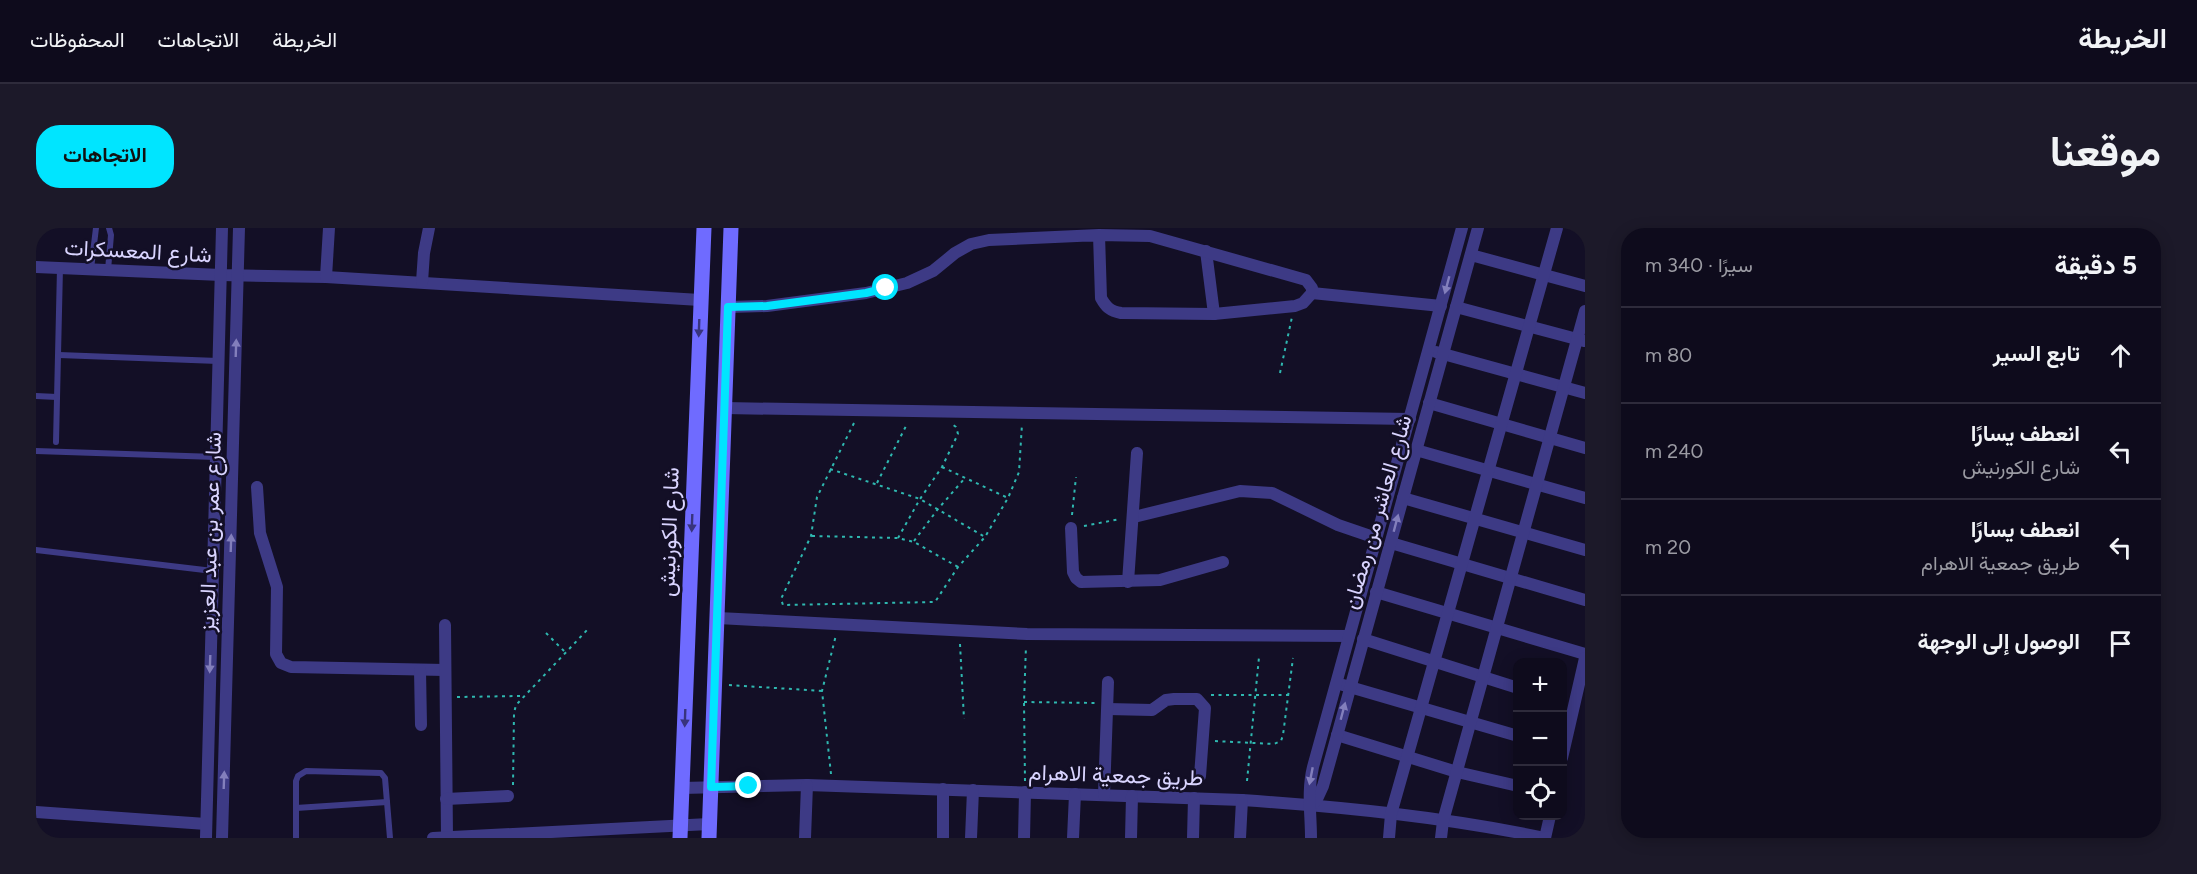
<!DOCTYPE html>
<html lang="ar">
<head>
<meta charset="utf-8">
<style>
  :root { --surface:#0e0b1c; --page:#1c1929; --text:#f1f3f6; --muted:#9b9ba3; --line:#2e2b3b; --accent:#00e5ff }
  body { margin:0; font-family:Figtree,Vazirmatn,sans-serif; background:var(--page); color:var(--text); direction:rtl }
  .controls { position:absolute; right:18px; bottom:18px; display:grid; overflow:hidden; border-radius:12px; box-shadow:0 3px 15px #0003 }
  .controls button { width:54px; height:54px; display:grid; place-items:center; padding:0; border:0; border-bottom:2px solid var(--line); background:var(--surface); color:var(--text); font:30px sans-serif }
  .stop { position:absolute; width:18px; height:18px; margin:-14px; border:4px solid #00e5ff; border-radius:50%; background:#fff }
  .stop.end { background:#00e5ff; border-color:#fff; box-shadow:0 2px 6px #0008 }
  .list { margin:0; padding:0; list-style:none }
  h2 { display:flex; justify-content:space-between; align-items:center; height:78px; margin:0; padding:0 24px; font-size:26px }
  h2 small { font-size:20px; font-weight:400; color:var(--muted) }
  .list li { display:grid; grid-template-columns:39px 1fr auto; gap:18px; align-items:center; box-sizing:border-box; height:96px; padding:0 24px; border-top:2px solid var(--line) }
  .list b { display:block; font-size:22px; white-space:nowrap }
  .list p { margin:0; font-size:20px; white-space:nowrap; color:var(--muted) }
  .list em { font-size:20px; font-style:normal; color:var(--muted) }
  .icon { flex:none; width:33px; height:33px; fill:none; stroke:currentColor; stroke-width:2; stroke-linecap:round; stroke-linejoin:round }
  .map { position:relative; flex:none; width:1549px; height:610px; overflow:hidden; direction:ltr; border-radius:24px }
  header { display:flex; align-items:center; gap:36px; box-sizing:border-box; height:84px; padding:0 30px; background:var(--surface); border-bottom:2px solid var(--line) }
  header strong { font-size:28px }
  nav { display:flex; gap:33px; margin-inline-start:auto; font-size:21px }
  .intro { display:flex; align-items:center; justify-content:space-between; box-sizing:border-box; height:144px; padding:0 36px }
  h1 { margin:0; font-size:42px }
  .button { padding:15px 27px; border-radius:24px; background:var(--accent); color:#111; font-size:21px; font-weight:700 }
  main { display:flex; gap:36px; padding:0 36px }
  aside { flex:1; background:var(--surface); border-radius:24px; box-shadow:0 3px 15px #0003 }
  .map>svg:first-child { display:block }
</style>
</head>
<body>
<header>
<strong>الخريطة</strong>
<nav><a>الخريطة</a><a>الاتجاهات</a><a>المحفوظات</a></nav>
</header>
<div class="intro"><h1>موقعنا</h1><a class="button">الاتجاهات</a></div>
<main>
<aside>
<h2>5 دقيقة<small>سيرًا · 340 m</small></h2>
<ul class="list">
<li><svg class="icon" aria-label="ahead" viewBox="0 0 24 24"><path d="M12 20V5M6 11l6-6 6 6"/></svg><div><b>تابع السير</b></div><em>80 m</em></li>
<li><svg class="icon" aria-label="left" viewBox="0 0 24 24"><path d="M17 20v-9H6M10 6l-5 5 5 5"/></svg><div><b>انعطف يسارًا</b><p>شارع الكورنيش</p></div><em>240 m</em></li>
<li><svg class="icon" aria-label="left" viewBox="0 0 24 24"><path d="M17 20v-9H6M10 6l-5 5 5 5"/></svg><div><b>انعطف يسارًا</b><p>طريق جمعية الاهرام</p></div><em>20 m</em></li>
<li><svg class="icon" aria-label="arrive" viewBox="0 0 24 24"><path d="M6 21V4h12l-3 4 3 4H6"/></svg><div><b>الوصول إلى الوجهة</b></div></li>
</ul>
</aside>
<div class="map">
<svg width="1549" height="610" viewBox="0 0 1549 610">
  <rect width="100%" height="100%" fill="#130f26"/>
  <g fill="none" stroke-linecap="round" stroke-linejoin="round">
    <g stroke="#2fb8b0" stroke-width="2" stroke-dasharray="3 4.5" stroke-linecap="butt">
      <polyline points="1244,145 1256,89"/>
      <polyline points="818,195 781,269 775,308 745,371 747,377 899,374 922,339 949,309 972,270 983,244 986,196"/>
      <polyline points="906,239 972,270"/>
      <polyline points="794,241 884,271 949,309"/>
      <polyline points="841,255 871,196"/>
      <polyline points="1036,287 1040,249"/>
      <polyline points="1048,298 1084,291"/>
      <polyline points="776,308 862,310 878,314 922,339"/>
      <polyline points="862,310 884,271 906,239 922,206 920,199 916,196"/>
      <polyline points="878,313 902,281 929,250"/>
      <polyline points="510,405 530,425"/>
      <polyline points="924,416 928,491"/>
      <polyline points="693,457 786,463"/>
      <polyline points="1175,467 1253,467"/>
      <polyline points="421,469 484,468"/>
      <polyline points="988,474 1060,475"/>
      <polyline points="1179,513 1238,516 1245,513 1247,507 1257,430"/>
      <polyline points="795,546 786,463 800,407"/>
      <polyline points="989,553 988,474 990,418"/>
      <polyline points="1211,553 1223,429"/>
      <polyline points="477,557 478,485 480,477 553,400"/>
    </g>
    <g stroke="#3d3a85" stroke-width="6">
      <polyline points="55,41 60,0"/>
      <polyline points="72,42 75,7 73,0"/>
      <polyline points="23,127 182,133"/>
      <polyline points="0,168 21,169"/>
      <polyline points="20,214 24,40"/>
      <polyline points="0,223 180,229"/>
      <polyline points="0,322 177,343"/>
      <polyline points="260,580 351,574"/>
      <polyline points="260,610 260,553 262,548 270,543 345,545 349,550 354,610"/>
    </g>
    <g stroke="#3d3a85" stroke-width="12">
      <polyline points="1170,23 1178,86"/>
      <polyline points="1435,27 1549,58"/>
      <polyline points="0,39 185,47 290,49 664,72"/>
      <polyline points="290,49 293,0"/>
      <polyline points="386,54 388,25 393,0"/>
      <polyline points="1276,65 1405,78"/>
      <path d="M 692,79 L 731,78 L 830,65 L 871,55 L 897,43 L 919,25 L 935,16 L 953,12 L 1063,7 L 1065,70 C 1070,79 1074,83 1085,85 L 1178,86 L 1259,78 L 1267,75 L 1276,65 L 1276,60 L 1270,52 L 1114,8 L 1063,7"/>
      <polyline points="1420,79 1548,113"/>
      <polyline points="1400,124 1549,165"/>
      <polyline points="1393,175 1549,220"/>
      <polyline points="689,180 1374,191"/>
      <polyline points="1380,222 1549,270"/>
      <polyline points="221,259 224,305 241,359 240,426 245,435 255,439 409,442"/>
      <polyline points="1367,270 1549,322"/>
      <polyline points="1098,289 1204,263 1236,265 1302,297 1340,310"/>
      <polyline points="1035,300 1037,344 1040,350 1045,354 1124,352 1187,334"/>
      <polyline points="1355,315 1549,372"/>
      <polyline points="1092,354 1101,225"/>
      <polyline points="1340,364 1549,426"/>
      <polyline points="682,390 991,406 1313,408"/>
      <polyline points="409,397 411,609"/>
      <polyline points="1327,411 1482,460"/>
      <polyline points="384,442 385,497"/>
      <polyline points="1307,457 1482,508"/>
      <polyline points="1072,481 1116,482 1130,472 1138,471 1161,471 1169,480 1164,548"/>
      <polyline points="1301,507 1421,544 1482,558"/>
      <polyline points="1526,530 1549,430"/>
      <path d="M 646,560 L 771,557 L 1206,572 C 1308,579 1409,589 1509,610"/>
      <polyline points="1068,567 1072,454"/>
      <polyline points="410,571 472,568"/>
      <polyline points="1276,577 1281,571 1287,558 1442,0"/>
      <polyline points="0,584 170,596"/>
      <polyline points="170,610 186,0"/>
      <polyline points="186,610 203,0"/>
      <polyline points="397,610 673,596"/>
      <polyline points="769,610 771,557"/>
      <polyline points="907,610 907,561"/>
      <polyline points="935,610 937,562"/>
      <polyline points="988,610 989,564"/>
      <polyline points="1037,610 1039,566"/>
      <polyline points="1095,610 1096,568"/>
      <polyline points="1157,610 1158,570"/>
      <polyline points="1204,610 1206,572"/>
      <path d="M 1275,610 C 1275,586 1271,563 1277,539 L 1426,0"/>
      <polyline points="1353,610 1355,586 1521,0"/>
      <polyline points="1405,610 1407,593 1549,83"/>
      <polyline points="1509,610 1514,588"/>
    </g>
    <g stroke="#6f6bff" stroke-width="15">
      <polyline points="644,610 668,0"/>
      <polyline points="673,610 695,0"/>
    </g>
  </g>
  <defs><path id="oneway-solid" d="M-6-.8H1V-3.2L6.5 0L1 3.2V.8H-6Z" transform="scale(1.5)"/></defs>
  <g fill="#837fbc">
    <use href="#oneway-solid" transform="translate(1411 57) rotate(105)"/>
    <use href="#oneway-solid" transform="translate(200 120) rotate(-88)"/>
    <use href="#oneway-solid" transform="translate(1360 295) rotate(-75)"/>
    <use href="#oneway-solid" transform="translate(195 315) rotate(-88)"/>
    <use href="#oneway-solid" transform="translate(174 436) rotate(92)"/>
    <use href="#oneway-solid" transform="translate(1307 483) rotate(-75)"/>
    <use href="#oneway-solid" transform="translate(1275 548) rotate(101)"/>
    <use href="#oneway-solid" transform="translate(188 552) rotate(-88)"/>
  </g>
  <g fill="#38347d">
    <use href="#oneway-solid" transform="translate(663 100) rotate(92)"/>
    <use href="#oneway-solid" transform="translate(656 295) rotate(92)"/>
    <use href="#oneway-solid" transform="translate(649 490) rotate(92)"/>
  </g>
  <g fill="none" stroke-linecap="round" stroke-linejoin="round">
    <polyline stroke="#00e5ff" stroke-width="8" points="713,558 675,559 692,79 731,78 830,65 850,60"/>
  </g>
  <g text-anchor="middle" dominant-baseline="central" stroke-width="5" stroke-linejoin="round" paint-order="stroke">
    <g font-size="22" fill="#d9d4ff" stroke="#130f26">
      <text transform="translate(102 23) rotate(3)">شارع المعسكرات</text>
      <text transform="translate(1341 284) rotate(-74)">شارع العاشر من رمضان</text>
      <text transform="translate(174 304) rotate(-88)">شارع عمر بن عبد العزيز</text>
      <text transform="translate(633 304) rotate(-88)">شارع الكورنيش</text>
      <text transform="translate(1080 547) rotate(2)">طريق جمعية الاهرام</text>
    </g>
  </g>
</svg>
<div class="controls">
<button>+</button>
<button>−</button>
<button><svg class="icon" aria-label="locate" viewBox="0 0 24 24"><circle cx="12" cy="12" r="6"/><path d="M12 2v4M12 18v4M2 12h4M18 12h4"/></svg></button>
</div>
<div class="stop" style="left:850px;top:60px"></div>
<div class="stop end" style="left:713px;top:558px"></div>
</div>
</main>
</body>
</html>
